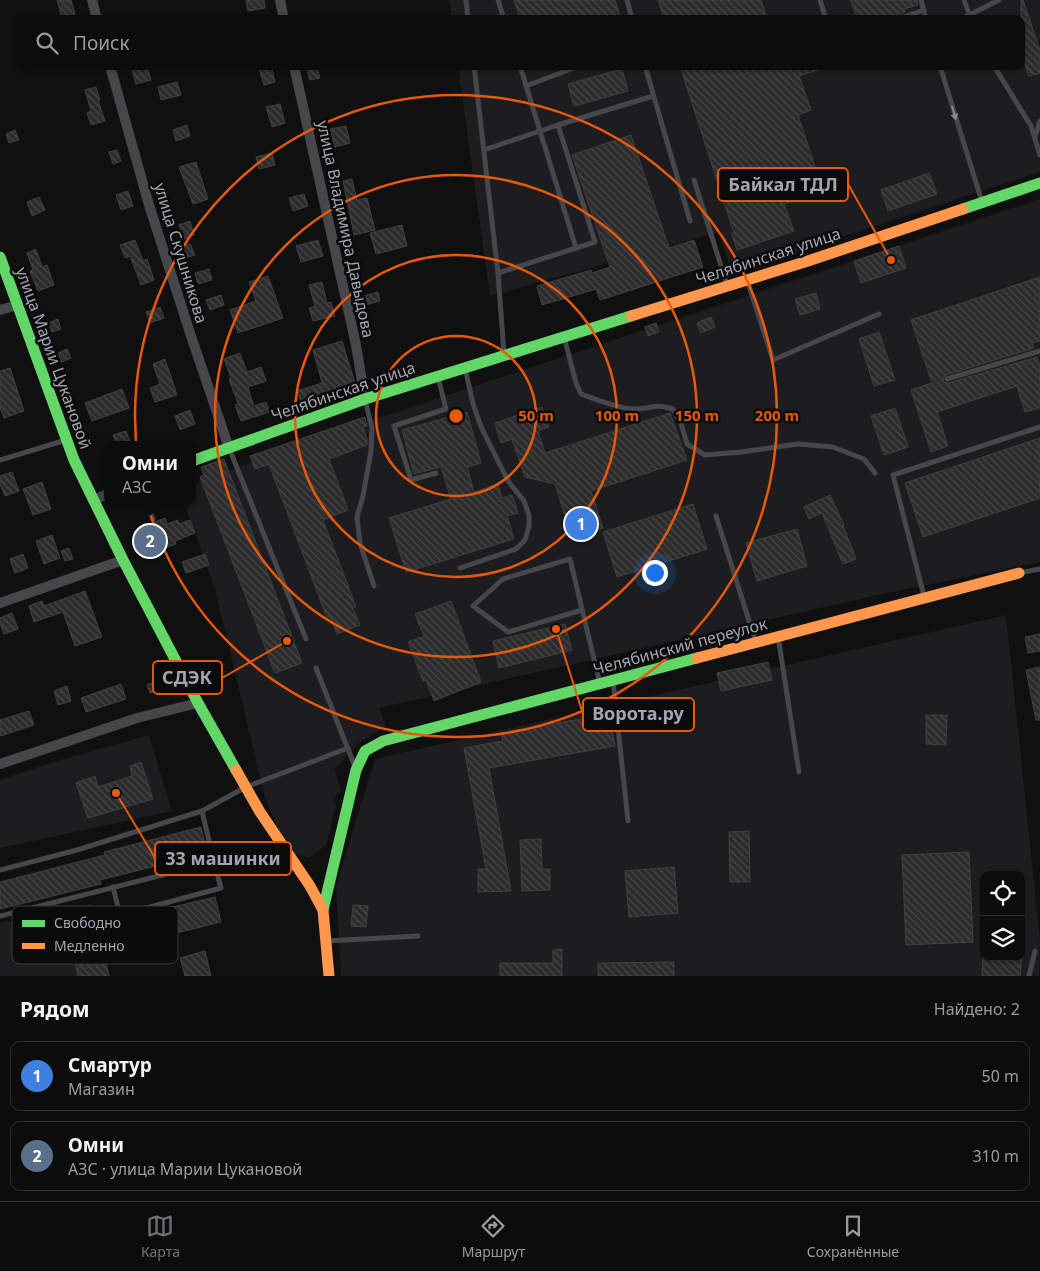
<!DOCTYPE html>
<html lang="ru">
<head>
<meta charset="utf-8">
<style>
  :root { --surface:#0c0c0d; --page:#151516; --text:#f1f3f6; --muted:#9a9b9d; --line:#2c2c2e; --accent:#6f7178 }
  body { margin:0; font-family:"Noto Sans",sans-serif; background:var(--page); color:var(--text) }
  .controls { position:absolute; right:15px; bottom:15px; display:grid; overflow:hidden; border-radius:10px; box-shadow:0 1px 4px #0004 }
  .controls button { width:45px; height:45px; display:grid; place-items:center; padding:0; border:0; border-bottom:1px solid var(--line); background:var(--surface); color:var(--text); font:25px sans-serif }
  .you { position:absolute; left:654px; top:572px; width:18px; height:18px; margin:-12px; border:4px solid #fff; border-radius:50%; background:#1a73e8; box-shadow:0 0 0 8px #1a73e833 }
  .badge { display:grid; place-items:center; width:32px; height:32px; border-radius:50%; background:var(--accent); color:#fff; font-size:16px; font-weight:700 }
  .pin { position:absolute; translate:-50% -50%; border:2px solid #fff; box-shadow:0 1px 5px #0006 }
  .popup { position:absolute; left:104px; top:441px; width:92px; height:65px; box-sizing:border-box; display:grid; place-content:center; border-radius:10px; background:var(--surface); filter:drop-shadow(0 1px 4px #0005); font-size:16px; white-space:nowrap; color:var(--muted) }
  .popup b { font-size:19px; color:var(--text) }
  .popup::after { content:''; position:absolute; left:50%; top:100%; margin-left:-10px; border:10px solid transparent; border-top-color:var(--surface) }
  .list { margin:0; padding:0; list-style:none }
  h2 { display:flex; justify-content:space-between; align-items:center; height:65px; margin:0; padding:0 20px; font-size:21px }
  h2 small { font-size:16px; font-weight:400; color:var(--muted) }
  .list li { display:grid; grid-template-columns:32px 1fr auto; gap:15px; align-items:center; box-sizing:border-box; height:70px; margin:0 10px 10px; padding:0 10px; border:1px solid var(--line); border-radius:10px }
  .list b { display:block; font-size:19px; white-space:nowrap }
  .list p { margin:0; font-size:16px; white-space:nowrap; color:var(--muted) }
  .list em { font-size:16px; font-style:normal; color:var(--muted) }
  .icon { flex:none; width:28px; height:28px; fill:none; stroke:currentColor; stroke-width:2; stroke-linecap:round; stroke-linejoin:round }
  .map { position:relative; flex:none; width:1040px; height:976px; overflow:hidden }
  .search { position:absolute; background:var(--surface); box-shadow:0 1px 4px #0004; left:15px; right:15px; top:15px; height:55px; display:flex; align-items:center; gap:12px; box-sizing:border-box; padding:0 18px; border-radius:10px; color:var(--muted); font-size:19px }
  .sheet { height:225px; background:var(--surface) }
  nav { display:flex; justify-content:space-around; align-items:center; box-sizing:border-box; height:70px; border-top:1px solid var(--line); background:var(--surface); font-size:14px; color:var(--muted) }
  nav a { display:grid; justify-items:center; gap:2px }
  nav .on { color:var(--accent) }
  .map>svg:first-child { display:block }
</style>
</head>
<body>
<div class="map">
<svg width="1040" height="976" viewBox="0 0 1040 976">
  <defs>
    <pattern id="building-back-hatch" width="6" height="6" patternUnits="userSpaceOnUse" patternTransform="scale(1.25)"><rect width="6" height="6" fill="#2c2c2d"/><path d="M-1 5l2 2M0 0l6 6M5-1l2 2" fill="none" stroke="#474849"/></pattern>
  </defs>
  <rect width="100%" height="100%" fill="#101011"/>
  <g fill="#1d1d1f" fill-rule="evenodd">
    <polygon points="449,0 1040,0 1040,172 732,273 719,232 490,296 458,66 1021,66 1021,19 452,19"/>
    <polygon points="1040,199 1040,562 873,596 379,708 386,726 359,743 335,769 341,791 333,798 336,806 326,845 309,858 294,853 276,824 265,798 215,589 184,502 192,502 193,485 306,441 388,415"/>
    <path d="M 1006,615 L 1040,940 L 1039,976 L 341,976 L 336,886 L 375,759 ZM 984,875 L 1021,875 L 1021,957 L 984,957 Z"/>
    <polygon points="149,735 172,811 0,848 0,780 60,760"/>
    <polygon points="91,904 110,976 0,976 0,923"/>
  </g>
  <g fill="url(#building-back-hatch)" stroke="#404044">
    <polygon points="57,0 71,0 75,14 62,18"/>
    <polygon points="246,0 264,0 265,8 248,11"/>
    <polygon points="514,0 615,0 621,19 520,19"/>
    <polygon points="658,0 761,0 767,19 664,19"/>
    <polygon points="851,0 917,0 918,5 904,9 905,12 884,19 857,19"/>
    <polygon points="1021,0 1023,0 1040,51 1040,73 1029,76 1021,53"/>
    <polygon points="131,66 147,66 151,80 136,84"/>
    <polygon points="267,66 271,66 275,82 264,85 259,68"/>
    <polygon points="680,66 823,66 823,68 799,76 811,110 798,115 823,191 784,204 794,231 737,250 732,234 734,233"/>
    <polygon points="317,68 320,78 310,80 307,70"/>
    <polygon points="622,69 628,91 574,106 568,84"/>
    <polygon points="177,82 181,95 161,100 158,87"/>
    <polygon points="96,87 100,100 98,100 105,121 91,125 87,113 91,111 85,90"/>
    <polygon points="280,104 285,123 272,127 266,107"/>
    <polygon points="187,125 190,136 176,141 173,130"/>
    <polygon points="346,126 350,143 335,147 330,129"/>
    <polygon points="15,130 19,140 9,143 6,134"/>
    <polygon points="631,135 669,248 694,240 703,267 600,300 596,289 542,305 537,286 591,270 592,273 610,267 572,155"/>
    <polygon points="117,150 121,161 113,164 109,152"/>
    <polygon points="272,153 275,165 259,169 256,157"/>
    <polygon points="196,162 208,199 193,204 179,167"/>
    <polygon points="929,173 937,194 888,211 881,190"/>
    <polygon points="352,179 357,200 367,198 375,230 354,235 343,181"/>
    <polygon points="128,191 133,206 121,210 116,195"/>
    <polygon points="304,194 308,206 293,211 289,198"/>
    <polygon points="39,197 45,210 32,216 27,202"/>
    <polygon points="190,221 194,235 184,239 179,225"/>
    <polygon points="402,225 407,246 376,254 370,233"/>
    <polygon points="135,240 143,261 147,259 154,280 141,285 130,256 125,258 120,245"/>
    <polygon points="318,240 323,256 301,262 296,246"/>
    <polygon points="190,244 195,255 182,259 178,248"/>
    <polygon points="899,246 906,268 861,283 854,261"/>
    <polygon points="36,249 42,267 47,265 54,285 38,291 30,271 33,270 27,253"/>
    <polygon points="209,269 212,280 198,284 195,273"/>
    <polygon points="268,276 283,318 238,333 230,310 256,301 249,282"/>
    <polygon points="1040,277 1040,341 1032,343 1034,348 946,375 943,378 944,382 948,383 1037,357 1040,367 1040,408 1025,412 1017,386 937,412 948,446 931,452 911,390 932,383 911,320"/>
    <polygon points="322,282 327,303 331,302 335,316 313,321 309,308 315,306 309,285"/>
    <polygon points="378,292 380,301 366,305 364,296"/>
    <polygon points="816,293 820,309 800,315 795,299"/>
    <polygon points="221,295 224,305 210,310 206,300"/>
    <polygon points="160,307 164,318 150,323 146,312"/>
    <polygon points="711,317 715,327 701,333 697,323"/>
    <polygon points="58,319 61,329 52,332 48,323"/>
    <polygon points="656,323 659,332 648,336 645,327"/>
    <polygon points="879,332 895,380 874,386 859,339"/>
    <polygon points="342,341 355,383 301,401 297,391 322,383 313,350"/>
    <polygon points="67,349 71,358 61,362 58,353"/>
    <polygon points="240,353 247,372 261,367 266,381 248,387 254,406 266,402 270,412 241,421 235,405 238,404 229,379 231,378 224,359"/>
    <polygon points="165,359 177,395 155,402 150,388 160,384 153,364"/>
    <polygon points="10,368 24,411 4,418 0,408 0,371"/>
    <polygon points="122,389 129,408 92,421 85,403"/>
    <polygon points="542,407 549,427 538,431 545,453 670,413 687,460 591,491 603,528 572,538 555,484 525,477 512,439 501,443 495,423"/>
    <polygon points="895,408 908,447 884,455 871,416"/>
    <polygon points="190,410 195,424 180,430 175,416"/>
    <polygon points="467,412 481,463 467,467 474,492 498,484 502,498 512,495 518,513 507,516 514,539 406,572 389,518 451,499 441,467 414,474 402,430"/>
    <polygon points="365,417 367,426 363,427 367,440 367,445 329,459 348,510 323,520 356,607 353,608 360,625 337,634 330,616 327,618 269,464 255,469 250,456"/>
    <polygon points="126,431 131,445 117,445 113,435"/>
    <polygon points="1040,438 1040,498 923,537 905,483"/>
    <polygon points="224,459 302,663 275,673 200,477 204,475 201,467"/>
    <polygon points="12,472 19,491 5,496 0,484 0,476"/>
    <polygon points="42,482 51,509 33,515 23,489"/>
    <polygon points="830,495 844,525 843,526 856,559 843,564 822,513 809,519 804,507"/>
    <polygon points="693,504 707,549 617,577 603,532"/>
    <polygon points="165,518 167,524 178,520 179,524 190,520 195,533 175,541 176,544 149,554 139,528"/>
    <polygon points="797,529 807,566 757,581 746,543"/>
    <polygon points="52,535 60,558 44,564 36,541"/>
    <polygon points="69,548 73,559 65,561 61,551"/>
    <polygon points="23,554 28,568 15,573 10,559"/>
    <polygon points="205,554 209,565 186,573 182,562"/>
    <polygon points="85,591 102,637 75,646 63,612 34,622 29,606 42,601 44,606"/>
    <polygon points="451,601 481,682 434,701 426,680 423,681 408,642 424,636 415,614"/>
    <polygon points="12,613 18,629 4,634 0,623 0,618"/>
    <polygon points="565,624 572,650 499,668 493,641"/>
    <polygon points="1040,634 1040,651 1028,653 1025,637"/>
    <polygon points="768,662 772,680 721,691 717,673"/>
    <polygon points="1040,667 1040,720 1036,720 1026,670"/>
    <polygon points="161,679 165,688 150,693 147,685"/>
    <polygon points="121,684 126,699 86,712 81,698"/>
    <polygon points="67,686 71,701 58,705 54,691"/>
    <polygon points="29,711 34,725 0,736 0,720"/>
    <polygon points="609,714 615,746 489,768 511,891 478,892 478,869 486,869 464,748 503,741 501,733"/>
    <polygon points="926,715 947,715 946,745 926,744"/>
    <polygon points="141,762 153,799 88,818 76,783 95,776 98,787 132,776 130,766"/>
    <polygon points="201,827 207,853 100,880 101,884 0,909 0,882 105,855 104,852"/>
    <polygon points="749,831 750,882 730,882 729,832"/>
    <polygon points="541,839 542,869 550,869 550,890 522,891 520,840"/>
    <polygon points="969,852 973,942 906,945 902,855"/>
    <polygon points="674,867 678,913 629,917 625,871"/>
    <polygon points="215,897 221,922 124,946 118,920"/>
    <polygon points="353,905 368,906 366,927 351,926"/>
    <polygon points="100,933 109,976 78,976 70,938"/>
    <polygon points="562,949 562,976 500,976 500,963 553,963 553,950"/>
    <polygon points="205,951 211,976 185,976 180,958"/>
    <polygon points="983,957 1022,957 1020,976 982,976"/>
    <polygon points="674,962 674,976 598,976 598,963"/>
  </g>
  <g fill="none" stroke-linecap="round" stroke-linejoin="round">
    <g stroke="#46474a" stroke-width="5">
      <polyline points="466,0 468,19"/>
      <polyline points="498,0 504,19"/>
      <polyline points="627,0 632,19"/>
      <polyline points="820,0 826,19"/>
      <polyline points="921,0 926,19"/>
      <polyline points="964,0 971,19"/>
      <polyline points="898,19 924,10"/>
      <polyline points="961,19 999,0"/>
      <polyline points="474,66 498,273 504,354"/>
      <polyline points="520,66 576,248"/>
      <polyline points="645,66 690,221"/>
      <polyline points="940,66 982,202"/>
      <polyline points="994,66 1031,126 1040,155"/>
      <polyline points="526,86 579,66"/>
      <polyline points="1035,137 1040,121"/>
      <polyline points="484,150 558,125"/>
      <polyline points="694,180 727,285"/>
      <polyline points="498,273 595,242 558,125 653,96"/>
      <polyline points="747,280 773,360 879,314"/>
      <path d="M 564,337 L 576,383 L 581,394 C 595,399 620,409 634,409 C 652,409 654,403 673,409 L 681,423 L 687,444 L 705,455 L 741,452 L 798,444 L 833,447 L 864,459 L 875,473"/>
      <polyline points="947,379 1040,351"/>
      <polyline points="365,400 372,428 371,451 363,496 357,517 360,543 374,586"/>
      <polyline points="229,448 306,639"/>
      <polyline points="0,460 66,440"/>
      <polyline points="436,473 411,480 394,426 446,409 438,377"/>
      <polyline points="146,502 153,519"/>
      <polyline points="716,516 756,643"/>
      <polyline points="460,568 516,549 525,540 529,526 529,515 524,501 508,481 482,429 473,404 465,368"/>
      <polyline points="1019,573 1040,569"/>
      <polyline points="924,596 893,475 1040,427"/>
      <polyline points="582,610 508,632 473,606 503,579 570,559 600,684"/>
      <polyline points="778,636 799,772"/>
      <polyline points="316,668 355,767"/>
      <polyline points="613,681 628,821"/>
      <polyline points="0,870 77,850 202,811 246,787 348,748"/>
      <polyline points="113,887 120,915 221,888 214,862"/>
      <polyline points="0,916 214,862 202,811"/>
      <polyline points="327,941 418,936"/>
      <polyline points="1029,976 1035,951"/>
    </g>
    <g stroke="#46474a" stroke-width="10">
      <polyline points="92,0 97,19"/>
      <polyline points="280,0 284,19"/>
      <polyline points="110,66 149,205 190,333 229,448"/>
      <polyline points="294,66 356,345 365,399"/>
      <polyline points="0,310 18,305"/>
      <polyline points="93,500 108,494"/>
      <polyline points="0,603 123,560"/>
      <polyline points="0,764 137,718 198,703"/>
    </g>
    <g stroke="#63d668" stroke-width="11">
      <polyline points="963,209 1040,183"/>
      <polyline points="0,257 74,460 123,560 198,703 236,770"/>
      <polyline points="192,461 365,399 631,316"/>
      <polyline points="323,910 356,770 365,751 383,741 697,658"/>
    </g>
    <g stroke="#ff974d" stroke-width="11">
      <polyline points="631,316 808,261 963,209"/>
      <polyline points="697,658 1019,573"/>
      <polyline points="236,770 260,812 310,886 323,910 329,976"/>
    </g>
  </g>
  <defs><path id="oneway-solid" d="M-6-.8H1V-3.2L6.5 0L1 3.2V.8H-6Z" transform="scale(1.25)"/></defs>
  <use fill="#868991" href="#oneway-solid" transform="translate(954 113) rotate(74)"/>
  <g fill="none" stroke="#e8590c" stroke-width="2.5">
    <circle cx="456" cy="416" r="80"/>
    <circle cx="456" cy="416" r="161"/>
    <circle cx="456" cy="416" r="241"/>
    <circle cx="456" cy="416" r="321"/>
  </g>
  <g text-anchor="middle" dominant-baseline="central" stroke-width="5" stroke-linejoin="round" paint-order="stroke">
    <g font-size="16" fill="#a2a5b0" stroke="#0b0b0c">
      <text transform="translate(346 229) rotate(78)">улица Владимира Давыдова</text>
      <text transform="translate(181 253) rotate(73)">улица Скушникова</text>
      <text transform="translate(768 256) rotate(-18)">Челябинская улица</text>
      <text transform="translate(54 358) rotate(70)">улица Марии Цукановой</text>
      <text transform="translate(343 391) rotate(-19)">Челябинская улица</text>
      <text transform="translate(680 646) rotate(-15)">Челябинский переулок</text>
    </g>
  </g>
  <rect x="12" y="906" width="166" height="58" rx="8" fill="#0b0b0c" stroke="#38393d" stroke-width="1"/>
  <rect x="22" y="920" width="23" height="7" fill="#63d668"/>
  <rect x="22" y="943" width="23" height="6" fill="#ff974d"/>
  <g font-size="14" fill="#a2a5b0">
    <text x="54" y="928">Свободно</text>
    <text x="54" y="951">Медленно</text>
  </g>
  <circle cx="456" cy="416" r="8" fill="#e8590c" stroke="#0b0b0c" stroke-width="2.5"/>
  <g font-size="15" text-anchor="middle" font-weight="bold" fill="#e8590c" stroke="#0b0b0c" stroke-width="5" stroke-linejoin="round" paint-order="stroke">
    <text x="536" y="421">50 m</text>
    <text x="617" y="421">100 m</text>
    <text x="697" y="421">150 m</text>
    <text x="777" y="421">200 m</text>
  </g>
  <path fill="none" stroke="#e8590c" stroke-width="2" d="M891 260L848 184M287 641L222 678M556 629L583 714M116 793L155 858"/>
  <g fill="#e8590c" stroke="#0b0b0c" stroke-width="2">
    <circle cx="891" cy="260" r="5"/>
    <circle cx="287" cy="641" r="5"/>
    <circle cx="556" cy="629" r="5"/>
    <circle cx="116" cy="793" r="5"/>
  </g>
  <g fill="#0b0b0c" stroke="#e8590c" stroke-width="2">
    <rect x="718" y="168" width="130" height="33" rx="5"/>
    <rect x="153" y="661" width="69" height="33" rx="5"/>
    <rect x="583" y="698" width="111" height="33" rx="5"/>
    <rect x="155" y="842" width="136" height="33" rx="5"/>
  </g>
  <g font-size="18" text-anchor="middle" font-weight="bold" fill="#a2a5b0">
    <text x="783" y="191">Байкал ТДЛ</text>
    <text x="187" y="684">СДЭК</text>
    <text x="638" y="720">Ворота.ру</text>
    <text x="223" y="865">33 машинки</text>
  </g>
</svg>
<div class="controls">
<button><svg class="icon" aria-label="locate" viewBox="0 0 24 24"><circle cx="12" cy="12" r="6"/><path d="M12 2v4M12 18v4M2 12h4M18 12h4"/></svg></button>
<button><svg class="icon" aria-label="layers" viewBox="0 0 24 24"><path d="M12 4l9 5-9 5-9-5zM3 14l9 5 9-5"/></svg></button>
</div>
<div class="you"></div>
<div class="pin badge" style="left:581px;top:524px;background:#3f7fe0">1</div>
<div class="pin badge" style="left:150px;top:541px;background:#5c6f8a">2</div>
<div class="popup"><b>Омни</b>АЗС</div>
<div class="search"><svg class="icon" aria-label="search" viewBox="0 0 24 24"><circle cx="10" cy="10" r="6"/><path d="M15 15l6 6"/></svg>Поиск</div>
</div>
<section class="sheet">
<h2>Рядом<small>Найдено: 2</small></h2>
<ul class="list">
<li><span class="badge" style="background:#3f7fe0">1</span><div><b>Смартур</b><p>Магазин</p></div><em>50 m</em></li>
<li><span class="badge" style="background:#5c6f8a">2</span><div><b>Омни</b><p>АЗС · улица Марии Цукановой</p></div><em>310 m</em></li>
</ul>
</section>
<nav>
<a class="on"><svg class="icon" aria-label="map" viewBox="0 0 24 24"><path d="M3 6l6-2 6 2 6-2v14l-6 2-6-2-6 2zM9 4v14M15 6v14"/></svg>Карта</a>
<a><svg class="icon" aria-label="directions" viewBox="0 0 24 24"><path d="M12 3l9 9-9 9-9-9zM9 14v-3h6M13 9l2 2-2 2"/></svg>Маршрут</a>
<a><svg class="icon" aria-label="saved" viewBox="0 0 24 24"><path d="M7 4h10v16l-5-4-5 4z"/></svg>Сохранённые</a>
</nav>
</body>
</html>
